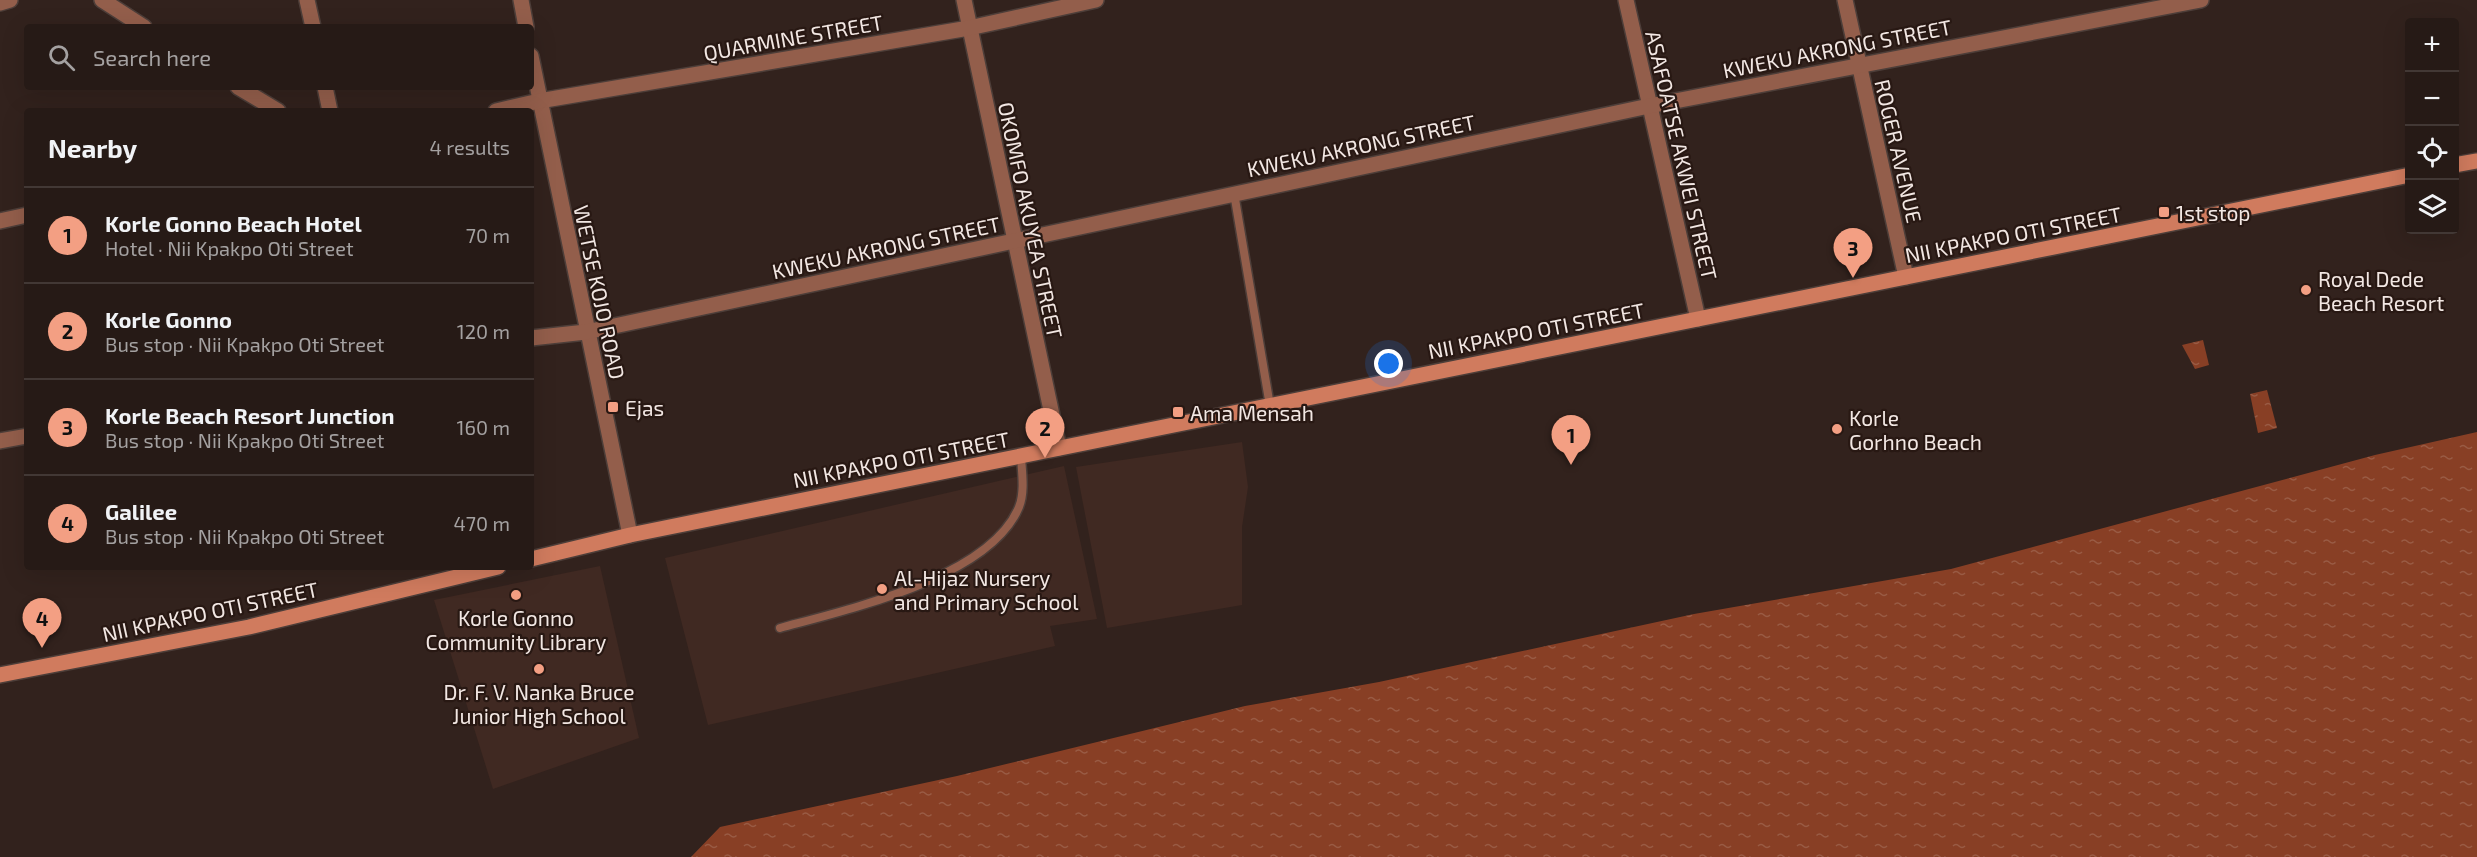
<!DOCTYPE html>
<html lang="en">
<head>
<meta charset="utf-8">
<style>
  :root { --surface:#261a16; --page:#2e231f; --text:#f1f3f6; --muted:#a4a1a1; --line:#423835; --accent:#f39f83 }
  body { margin:0; font-family:"Exo 2",sans-serif; background:var(--page); color:var(--text) }
  .controls { position:absolute; right:18px; top:18px; display:grid; overflow:hidden; border-radius:6px; box-shadow:0 6px 24px #0002 }
  .controls button { width:54px; height:54px; display:grid; place-items:center; padding:0; border:0; border-bottom:2px solid var(--line); background:var(--surface); color:var(--text); font:30px sans-serif }
  .you { position:absolute; left:1389px; top:364px; width:21px; height:21px; margin:-15px; border:4px solid #fff; border-radius:50%; background:#1a73e8; box-shadow:0 0 0 9px #1a73e833 }
  .badge { display:grid; place-items:center; width:39px; height:39px; border-radius:50%; background:var(--accent); color:#111; font-size:20px; font-weight:700 }
  .pin { position:absolute; translate:-50% -50px; filter:drop-shadow(0 2px 3px #0008) }
  .pin::after { content:''; position:absolute; top:32px; width:21px; height:18px; background:inherit; clip-path:polygon(0 0,100% 0,50% 100%) }
  .list { margin:0; padding:0; list-style:none }
  h2 { display:flex; justify-content:space-between; align-items:center; height:78px; margin:0; padding:0 24px; font-size:26px }
  h2 small { font-size:20px; font-weight:400; color:var(--muted) }
  .list li { display:grid; grid-template-columns:39px 1fr auto; gap:18px; align-items:center; box-sizing:border-box; height:96px; padding:0 24px; border-top:2px solid var(--line) }
  .list b { display:block; font-size:22px; white-space:nowrap }
  .list p { margin:0; font-size:20px; white-space:nowrap; color:var(--muted) }
  .list em { font-size:20px; font-style:normal; color:var(--muted) }
  .icon { flex:none; width:33px; height:33px; fill:none; stroke:currentColor; stroke-width:2; stroke-linecap:round; stroke-linejoin:round }
  .map { position:relative; flex:none; width:2477px; height:857px; overflow:hidden }
  .search { position:absolute; background:var(--surface); box-shadow:0 6px 24px #0002; left:24px; top:24px; width:510px; height:66px; display:flex; align-items:center; gap:15px; box-sizing:border-box; padding:0 21px; border-radius:6px; color:var(--muted); font-size:22px }
  .panel { position:absolute; background:var(--surface); box-shadow:0 6px 24px #0002; left:24px; top:108px; width:510px; height:462px; border-radius:6px }
  .map>svg:first-child { display:block }
</style>
</head>
<body>
<div class="map">
<svg width="2477" height="857" viewBox="0 0 2477 857">
  <defs>
    <pattern id="water-ripples" width="26" height="14" patternUnits="userSpaceOnUse" patternTransform="scale(1.5)"><rect width="26" height="14" fill="#883f25"/><path d="M2 4q2-2 4 0t4 0M15 11q2-2 4 0t4 0" fill="none" stroke="#995b44"/></pattern>
  </defs>
  <rect width="100%" height="100%" fill="#32221d"/>
  <g fill="#402922">
    <polygon points="1242,442 1248,487 1242,527 1242,605 1107,628 1076,467"/>
    <polygon points="1064,466 1097,619 1050,626 1055,646 708,725 665,558"/>
    <polygon points="600,566 639,738 493,789 434,600"/>
  </g>
  <g fill="url(#water-ripples)">
    <polygon points="2203,340 2209,365 2195,369 2182,345"/>
    <polygon points="2267,390 2277,428 2258,433 2250,394"/>
    <polygon points="2477,432 2477,857 691,857 720,827 957,776 1245,706 1379,682 1694,614 1951,569 2375,455"/>
  </g>
  <g fill="none" stroke-linecap="round" stroke-linejoin="round">
    <g stroke="#4d3e39" stroke-width="11">
      <g id="service">
        <polyline points="1234,193 1270,406"/>
        <path d="M 780,628 C 846,610 990,578 1019,507 C 1025,492 1022,473 1021,457"/>
      </g>
    </g>
    <g stroke="#4d3e39" stroke-width="18">
      <g id="minor">
        <polyline points="102,0 144,27"/>
        <polyline points="307,0 313,27"/>
        <polyline points="521,0 526,27"/>
        <polyline points="964,0 1059,448"/>
        <polyline points="1626,0 1698,319"/>
        <polyline points="1845,0 1906,277"/>
        <polyline points="0,3 10,0"/>
        <polyline points="531,56 630,535"/>
        <polyline points="238,87 278,111"/>
        <polyline points="325,87 330,111"/>
        <polyline points="496,111 539,101 969,28 1096,0"/>
        <polyline points="0,221 27,215"/>
        <polyline points="531,338 586,332 1649,106 2201,0"/>
        <polyline points="0,441 27,436"/>
      </g>
    </g>
    <g stroke="#4d3e39" stroke-width="18">
      <g id="secondary">
        <polyline points="2454,165 2477,161"/>
        <polyline points="531,559 630,535 2410,175"/>
        <polyline points="0,675 249,627 498,567"/>
      </g>
    </g>
    <use href="#service" stroke="#935e4b" stroke-width="8"/>
    <use href="#minor" stroke="#935e4b" stroke-width="15"/>
    <use href="#secondary" stroke="#d07b5e" stroke-width="15"/>
  </g>
  <g fill="#f39f83" stroke="#281813" stroke-width="2">
    <rect x="2158" y="206" width="12" height="12" rx="3"/>
    <circle cx="2306" cy="290" r="6"/>
    <rect x="607" y="401" width="12" height="12" rx="3"/>
    <rect x="1172" y="406" width="12" height="12" rx="3"/>
    <circle cx="1837" cy="429" r="6"/>
    <circle cx="882" cy="589" r="6"/>
    <circle cx="516" cy="595" r="6"/>
    <circle cx="539" cy="669" r="6"/>
  </g>
  <g text-anchor="middle" dominant-baseline="central" stroke-width="4.5" stroke-linejoin="round" paint-order="stroke">
    <g font-size="21" fill="#f2e7e3" stroke="#281813">
      <text transform="translate(793 37) rotate(-10)">QUARMINE STREET</text>
      <text transform="translate(1837 48) rotate(-11)">KWEKU AKRONG STREET</text>
      <text transform="translate(1361 145) rotate(-12)">KWEKU AKRONG STREET</text>
      <text transform="translate(1899 151) rotate(77)">ROGER AVENUE</text>
      <text transform="translate(1682 155) rotate(77)">ASAFOATSE AKWEI STREET</text>
      <text transform="translate(1031 220) rotate(78)">OKOMFO AKUYEA STREET</text>
      <text transform="translate(2013 234) rotate(-11)">NII KPAKPO OTI STREET</text>
      <text transform="translate(886 247) rotate(-12)">KWEKU AKRONG STREET</text>
      <text transform="translate(600 292) rotate(78)">WETSE KOJO ROAD</text>
      <text transform="translate(1536 330) rotate(-11)">NII KPAKPO OTI STREET</text>
      <text transform="translate(901 459) rotate(-11)">NII KPAKPO OTI STREET</text>
      <text transform="translate(210 611) rotate(-12)">NII KPAKPO OTI STREET</text>
    </g>
    <g font-size="21" fill="#f2e7e3" stroke="#281813" text-anchor="start">
      <text x="2176" y="212">1st stop</text>
      <text x="2318" y="278">Royal Dede<tspan x="2318" dy="24">Beach Resort</tspan></text>
      <text x="625" y="407">Ejas</text>
      <text x="1190" y="412">Ama Mensah</text>
      <text x="1849" y="417">Korle<tspan x="1849" dy="24">Gorhno Beach</tspan></text>
      <text x="894" y="577">Al-Hijaz Nursery<tspan x="894" dy="24">and Primary School</tspan></text>
      <text x="516" y="617" text-anchor="middle">Korle Gonno<tspan x="516" dy="24">Community Library</tspan></text>
      <text x="539" y="691" text-anchor="middle">Dr. F. V. Nanka Bruce<tspan x="539" dy="24">Junior High School</tspan></text>
    </g>
  </g>
</svg>
<div class="controls">
<button>+</button>
<button>−</button>
<button><svg class="icon" aria-label="locate" viewBox="0 0 24 24"><circle cx="12" cy="12" r="6"/><path d="M12 2v4M12 18v4M2 12h4M18 12h4"/></svg></button>
<button><svg class="icon" aria-label="layers" viewBox="0 0 24 24"><path d="M12 4l9 5-9 5-9-5zM3 14l9 5 9-5"/></svg></button>
</div>
<div class="you"></div>
<div class="pin badge" style="left:1571px;top:465px">1</div>
<div class="pin badge" style="left:1045px;top:458px">2</div>
<div class="pin badge" style="left:1853px;top:278px">3</div>
<div class="pin badge" style="left:42px;top:648px">4</div>
<div class="search"><svg class="icon" aria-label="search" viewBox="0 0 24 24"><circle cx="10" cy="10" r="6"/><path d="M15 15l6 6"/></svg>Search here</div>
<section class="panel">
<h2>Nearby<small>4 results</small></h2>
<ul class="list">
<li><span class="badge">1</span><div><b>Korle Gonno Beach Hotel</b><p>Hotel · Nii Kpakpo Oti Street</p></div><em>70 m</em></li>
<li><span class="badge">2</span><div><b>Korle Gonno</b><p>Bus stop · Nii Kpakpo Oti Street</p></div><em>120 m</em></li>
<li><span class="badge">3</span><div><b>Korle Beach Resort Junction</b><p>Bus stop · Nii Kpakpo Oti Street</p></div><em>160 m</em></li>
<li><span class="badge">4</span><div><b>Galilee</b><p>Bus stop · Nii Kpakpo Oti Street</p></div><em>470 m</em></li>
</ul>
</section>
</div>
</body>
</html>
